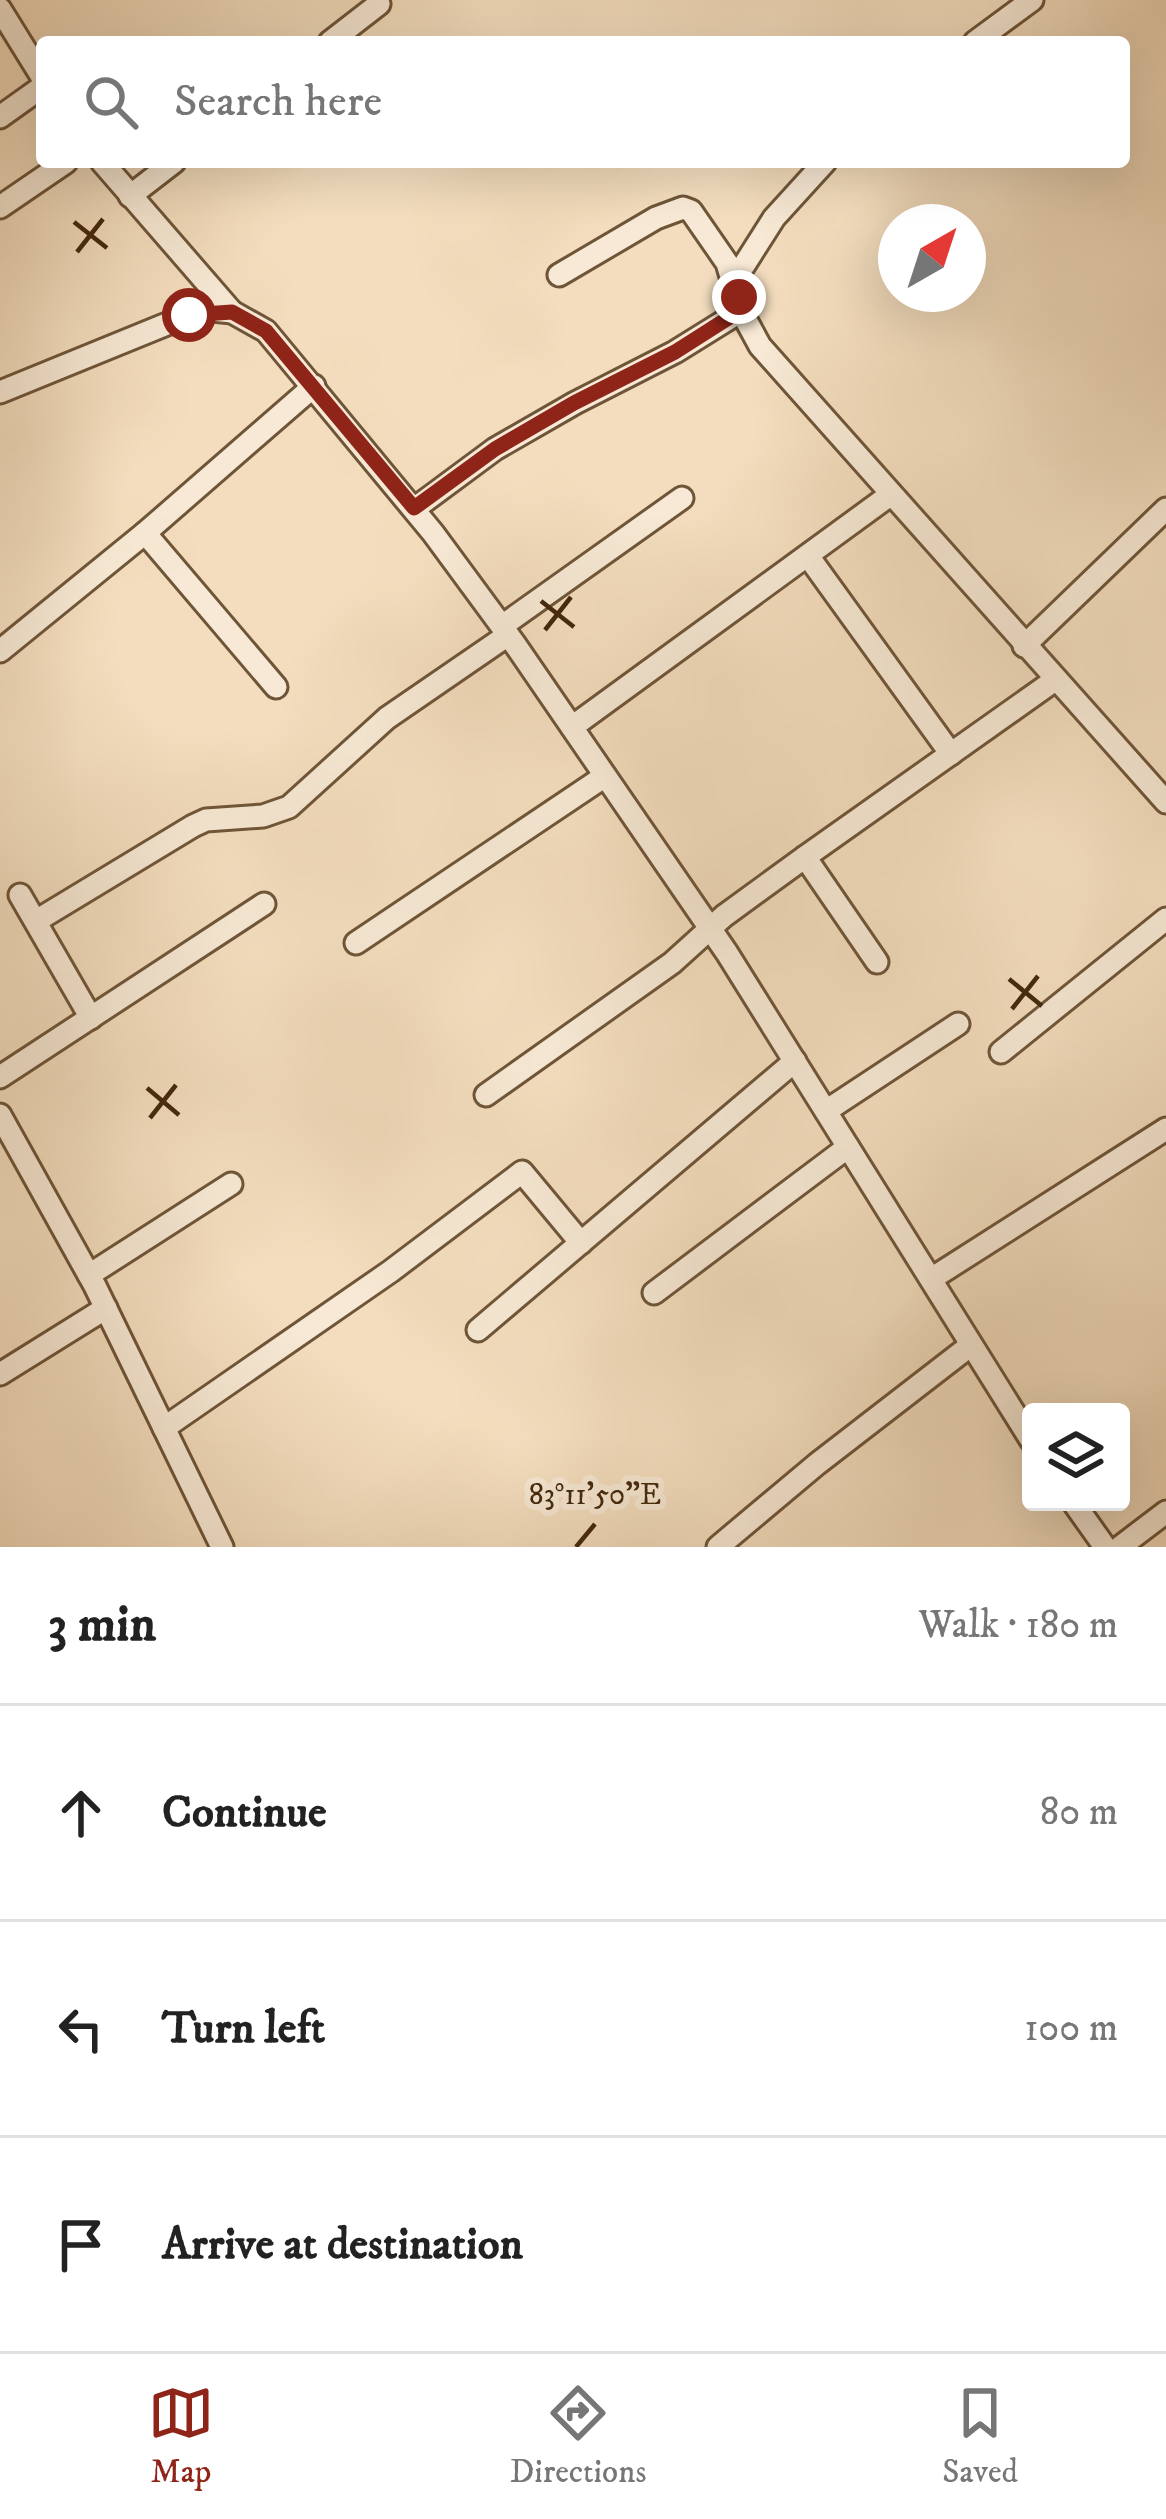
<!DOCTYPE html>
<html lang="en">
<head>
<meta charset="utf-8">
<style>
  :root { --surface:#fff; --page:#f6f6f6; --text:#222; --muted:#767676; --line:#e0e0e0; --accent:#8f2418 }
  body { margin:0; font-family:"IM FELL DW Pica",serif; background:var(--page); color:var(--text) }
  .controls { position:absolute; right:36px; bottom:36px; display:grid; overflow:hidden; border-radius:12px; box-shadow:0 12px 48px #0002 }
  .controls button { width:108px; height:108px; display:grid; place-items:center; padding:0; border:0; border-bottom:3px solid var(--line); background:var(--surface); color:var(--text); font:60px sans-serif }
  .compass { position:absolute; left:878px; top:204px; width:108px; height:108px; border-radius:50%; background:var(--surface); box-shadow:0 12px 48px #0002; rotate:39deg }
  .stop { position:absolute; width:36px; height:36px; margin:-27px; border:9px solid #8f2418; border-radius:50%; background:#fff }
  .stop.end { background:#8f2418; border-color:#fff; box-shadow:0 3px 12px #0008 }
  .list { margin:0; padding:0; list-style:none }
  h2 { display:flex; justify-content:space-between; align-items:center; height:156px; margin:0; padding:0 48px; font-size:51px }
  h2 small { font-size:39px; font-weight:400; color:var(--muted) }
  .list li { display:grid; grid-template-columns:78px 1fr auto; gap:36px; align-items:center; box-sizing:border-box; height:216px; padding:0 48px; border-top:3px solid var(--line) }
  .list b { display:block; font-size:45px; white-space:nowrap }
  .list em { font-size:39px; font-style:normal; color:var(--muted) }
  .icon { flex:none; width:66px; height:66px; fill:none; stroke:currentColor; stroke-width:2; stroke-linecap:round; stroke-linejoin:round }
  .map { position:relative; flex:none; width:1166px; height:1547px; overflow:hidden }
  .search { position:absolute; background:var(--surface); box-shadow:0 12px 48px #0002; left:36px; right:36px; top:36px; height:132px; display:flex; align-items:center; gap:30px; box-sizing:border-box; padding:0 42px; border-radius:12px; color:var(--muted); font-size:45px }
  .sheet { height:804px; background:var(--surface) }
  nav { display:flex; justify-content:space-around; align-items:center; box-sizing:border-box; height:168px; border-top:3px solid var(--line); background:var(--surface); font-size:33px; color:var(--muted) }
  nav a { display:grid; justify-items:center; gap:6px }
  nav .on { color:var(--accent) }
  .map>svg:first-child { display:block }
</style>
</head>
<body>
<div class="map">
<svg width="1166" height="1547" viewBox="0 0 1166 1547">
  <rect width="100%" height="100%" fill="#f3ddbe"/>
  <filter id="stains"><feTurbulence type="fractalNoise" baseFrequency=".00167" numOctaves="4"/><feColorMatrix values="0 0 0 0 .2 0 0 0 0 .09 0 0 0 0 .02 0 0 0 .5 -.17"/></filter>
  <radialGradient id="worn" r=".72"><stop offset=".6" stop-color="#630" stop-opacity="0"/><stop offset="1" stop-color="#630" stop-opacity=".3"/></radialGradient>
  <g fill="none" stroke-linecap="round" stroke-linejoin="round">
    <g stroke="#6f5538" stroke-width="27">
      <g id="street">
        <polyline points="0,9 42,77"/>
        <polyline points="330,42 379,4"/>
        <polyline points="975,42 1032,0"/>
        <polyline points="0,117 42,87"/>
        <polyline points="102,162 232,312"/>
        <polyline points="130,196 174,162"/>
        <polyline points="0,207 66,162"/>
        <polyline points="559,275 656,218 683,208 691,211 727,263 741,311 760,346 1166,802"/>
        <polyline points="734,281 774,218 825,162"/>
        <polyline points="0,392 189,315 212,310 232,312 266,331 433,533 514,643 727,953 1031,1440"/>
        <polyline points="414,509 495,449 575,403 675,352 741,311"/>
        <polyline points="145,533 276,687"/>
        <polyline points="808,556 951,754"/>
        <polyline points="502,626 682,498"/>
        <polyline points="1024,646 1166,509"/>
        <polyline points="0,651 145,533 314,386"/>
        <polyline points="572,727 890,495"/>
        <polyline points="805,857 877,962"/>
        <polyline points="20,895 91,1018"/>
        <polyline points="36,921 193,826 206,820 263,816 289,807 387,718 508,635"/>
        <polyline points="356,943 605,776"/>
        <polyline points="1001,1052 1166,919"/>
        <polyline points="0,1077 264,904"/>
        <polyline points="486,1095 672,963 724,916 805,857 1055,680"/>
        <polyline points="826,1111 958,1024"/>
        <polyline points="0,1115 95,1286 222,1547"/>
        <polyline points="89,1275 231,1184"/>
        <polyline points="931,1279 1166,1129"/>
        <polyline points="654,1293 848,1147"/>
        <polyline points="478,1330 795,1061"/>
        <polyline points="0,1374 106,1308"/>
        <polyline points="164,1428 391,1271 522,1172 581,1243"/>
        <polyline points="1073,1502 1105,1547"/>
        <polyline points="718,1547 817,1464 971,1345"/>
        <polyline points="1120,1547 1166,1512"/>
      </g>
    </g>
    <use href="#street" stroke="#f7e9d5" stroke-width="21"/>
  </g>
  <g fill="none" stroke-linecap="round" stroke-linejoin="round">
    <polyline stroke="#8f2418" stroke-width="15" points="189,315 232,312 266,331 414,508 495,449 574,403 675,352 741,310 739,297"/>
  </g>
  <path fill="none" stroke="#43280b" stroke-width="4.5" d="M 74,222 L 107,248M 77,252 L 103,219M 541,601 L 574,627M 545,630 L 571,597M 1009,979 L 1042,1006M 1012,1009 L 1038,976M 147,1088 L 179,1115M 150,1118 L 176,1085M 576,1547 L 595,1524"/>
  <g font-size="30" text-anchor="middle" fill="#43280b" stroke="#f7e9d5" stroke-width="12" stroke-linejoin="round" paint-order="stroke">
    <text x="595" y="1504">83°11'50"E</text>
  </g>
  <rect width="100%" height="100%" filter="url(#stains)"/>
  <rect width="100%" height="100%" fill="url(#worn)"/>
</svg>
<div class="controls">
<button><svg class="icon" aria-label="layers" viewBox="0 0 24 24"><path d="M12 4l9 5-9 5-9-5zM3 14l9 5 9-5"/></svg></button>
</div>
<svg class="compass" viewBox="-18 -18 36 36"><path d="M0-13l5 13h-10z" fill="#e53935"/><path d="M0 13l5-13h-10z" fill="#767676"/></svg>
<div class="stop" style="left:189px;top:315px"></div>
<div class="stop end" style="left:739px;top:297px"></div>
<div class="search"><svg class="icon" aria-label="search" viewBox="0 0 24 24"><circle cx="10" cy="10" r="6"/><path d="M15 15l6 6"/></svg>Search here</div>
</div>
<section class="sheet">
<h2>3 min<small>Walk · 180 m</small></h2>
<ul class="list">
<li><svg class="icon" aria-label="ahead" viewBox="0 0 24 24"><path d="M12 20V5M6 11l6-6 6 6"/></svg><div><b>Continue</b></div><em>80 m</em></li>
<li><svg class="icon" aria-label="left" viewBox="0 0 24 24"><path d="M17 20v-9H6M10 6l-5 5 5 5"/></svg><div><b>Turn left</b></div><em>100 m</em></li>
<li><svg class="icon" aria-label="arrive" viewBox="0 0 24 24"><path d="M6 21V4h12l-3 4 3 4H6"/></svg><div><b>Arrive at destination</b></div></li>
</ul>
</section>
<nav>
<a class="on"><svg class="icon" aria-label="map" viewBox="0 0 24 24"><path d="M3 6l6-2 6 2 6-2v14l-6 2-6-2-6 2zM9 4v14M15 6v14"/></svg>Map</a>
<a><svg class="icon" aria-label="directions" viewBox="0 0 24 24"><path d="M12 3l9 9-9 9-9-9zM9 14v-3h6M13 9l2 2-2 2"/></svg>Directions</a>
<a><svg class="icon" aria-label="saved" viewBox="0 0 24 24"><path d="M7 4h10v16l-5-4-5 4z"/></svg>Saved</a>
</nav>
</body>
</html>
